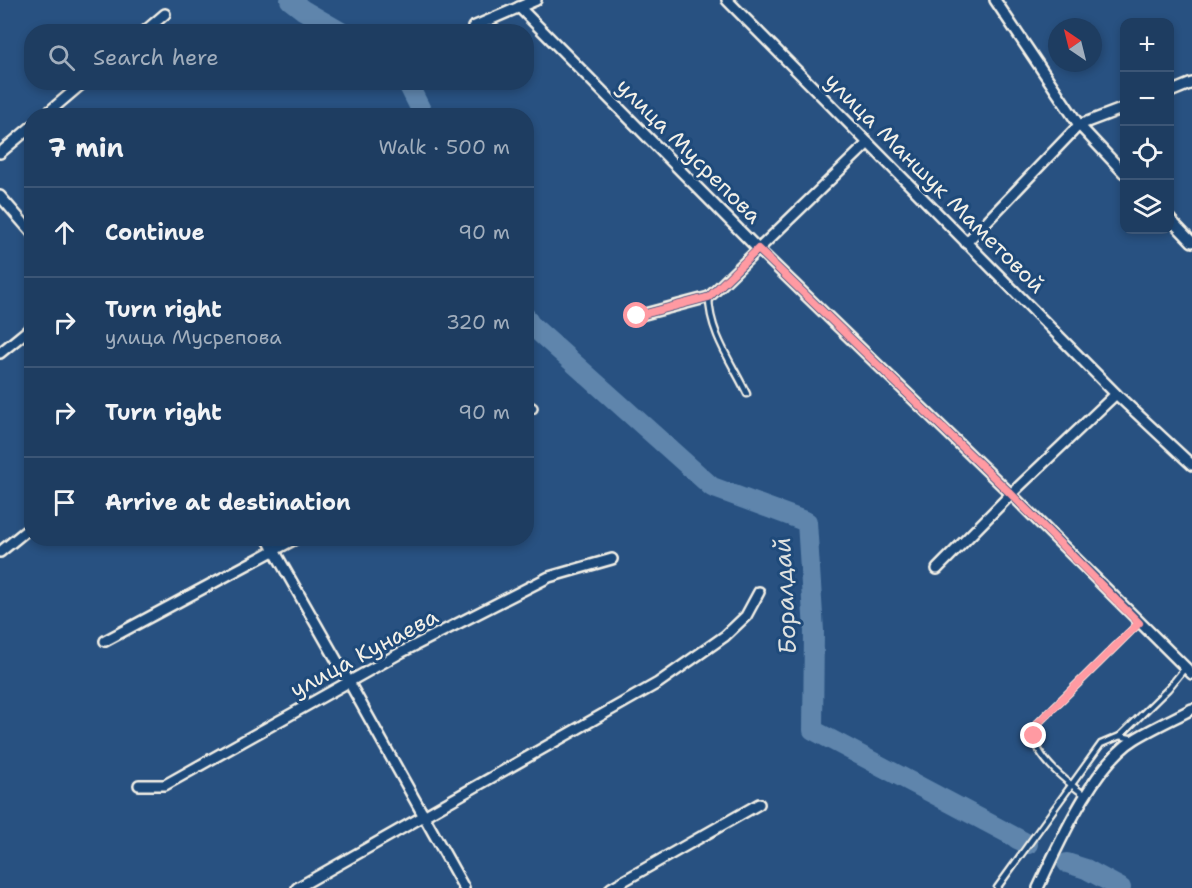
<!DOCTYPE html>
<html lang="en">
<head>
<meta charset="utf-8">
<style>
  :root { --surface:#1e3d61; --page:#2b486a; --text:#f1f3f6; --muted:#a1aebd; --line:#3c5676 }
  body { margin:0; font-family:"Shantell Sans",sans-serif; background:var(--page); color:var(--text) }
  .controls { position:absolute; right:18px; top:18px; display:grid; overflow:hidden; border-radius:12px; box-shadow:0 3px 9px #0003 }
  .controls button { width:54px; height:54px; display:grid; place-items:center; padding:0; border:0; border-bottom:2px solid var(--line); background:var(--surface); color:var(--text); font:30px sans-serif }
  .compass { position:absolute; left:1048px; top:18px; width:54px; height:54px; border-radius:50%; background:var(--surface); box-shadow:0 3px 9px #0003; rotate:325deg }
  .stop { position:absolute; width:18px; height:18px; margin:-14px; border:4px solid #ff9aa2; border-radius:50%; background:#fff }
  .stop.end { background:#ff9aa2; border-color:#fff; box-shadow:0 2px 6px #0008 }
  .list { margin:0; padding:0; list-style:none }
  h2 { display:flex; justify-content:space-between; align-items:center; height:78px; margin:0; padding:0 24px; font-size:26px }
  h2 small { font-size:20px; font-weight:400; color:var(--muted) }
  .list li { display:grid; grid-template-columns:39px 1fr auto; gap:18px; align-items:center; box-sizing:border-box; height:90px; padding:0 24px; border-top:2px solid var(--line) }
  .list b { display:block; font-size:22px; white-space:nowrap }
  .list p { margin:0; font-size:20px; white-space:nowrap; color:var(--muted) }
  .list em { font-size:20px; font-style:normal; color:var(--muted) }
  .icon { flex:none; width:33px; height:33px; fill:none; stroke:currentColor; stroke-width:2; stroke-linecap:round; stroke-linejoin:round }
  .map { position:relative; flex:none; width:1192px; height:888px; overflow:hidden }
  .search { position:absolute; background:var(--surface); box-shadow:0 3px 9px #0003; left:24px; top:24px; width:510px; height:66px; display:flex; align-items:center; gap:15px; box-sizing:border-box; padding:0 21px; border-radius:24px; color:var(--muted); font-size:22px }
  .panel { position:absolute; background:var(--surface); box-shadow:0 3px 9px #0003; left:24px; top:108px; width:510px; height:438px; border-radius:24px }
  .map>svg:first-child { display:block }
</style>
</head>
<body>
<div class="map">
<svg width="1192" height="888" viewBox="0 0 1192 888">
  <rect width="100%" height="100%" fill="#285181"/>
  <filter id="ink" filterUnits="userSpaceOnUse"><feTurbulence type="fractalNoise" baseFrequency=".0167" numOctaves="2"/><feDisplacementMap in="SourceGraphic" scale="12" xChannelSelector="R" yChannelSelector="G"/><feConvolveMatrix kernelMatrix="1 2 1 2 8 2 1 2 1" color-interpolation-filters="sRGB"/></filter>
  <g filter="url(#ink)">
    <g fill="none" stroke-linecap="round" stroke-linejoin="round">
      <g stroke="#5e85ac" stroke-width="20">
        <polyline points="290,0 303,10 341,32"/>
        <polyline points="407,82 424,116"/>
        <polyline points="526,317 530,324 712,487 807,522 814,631 813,730 1028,844 1017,839"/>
        <polyline points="1067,863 1086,869 1121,888"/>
      </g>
      <g stroke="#f4f1e8" stroke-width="9">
        <g id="lane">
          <path d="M 709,297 C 709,332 732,363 747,394"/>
          <polyline points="1120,736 1168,689 1185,668"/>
          <path d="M 1086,796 C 1070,784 1036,759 1035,737 C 1034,733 1037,727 1038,723 L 1139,623"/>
          <polyline points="997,888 1101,744 1120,736 1134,739"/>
        </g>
      </g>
      <g stroke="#f4f1e8" stroke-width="14">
        <g id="street">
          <polyline points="727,0 1116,394 1192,465"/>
          <polyline points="995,0 1079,125 1124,173"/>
          <polyline points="519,7 758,249 1011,494 1192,674"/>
          <polyline points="473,27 536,0"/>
          <polyline points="144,32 165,14"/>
          <polyline points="1170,92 1192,83"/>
          <polyline points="44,116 84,82"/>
          <polyline points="0,153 32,126"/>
          <polyline points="0,196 32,233"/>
          <polyline points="1170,219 1192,242"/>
          <polyline points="966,243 1079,125 1124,108"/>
          <polyline points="637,316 709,297 868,143"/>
          <polyline points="0,353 32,327"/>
          <polyline points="526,410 532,408"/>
          <polyline points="267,538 349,682 464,888"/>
          <polyline points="0,552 32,526"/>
          <polyline points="937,569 1011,494 1116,394"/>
          <polyline points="105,641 297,538"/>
          <polyline points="139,785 165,785 402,652 549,577 612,559"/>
          <polyline points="297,888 658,683 725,636 746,616 759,592"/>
          <polyline points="611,888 759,804"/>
          <path d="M 1038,888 C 1059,844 1093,765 1135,739 C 1153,728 1173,719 1192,709"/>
        </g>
      </g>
      <use href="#lane" stroke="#1f4a7a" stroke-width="4.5"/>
      <use href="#street" stroke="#1f4a7a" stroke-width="9"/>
    </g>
  </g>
  <g fill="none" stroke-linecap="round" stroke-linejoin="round" filter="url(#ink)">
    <polyline stroke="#ff9aa2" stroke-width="8" points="637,316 709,297 758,249 1011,494 1139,623 1038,723 1034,736"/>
  </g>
  <g text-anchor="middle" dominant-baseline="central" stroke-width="6" stroke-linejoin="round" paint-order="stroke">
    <g font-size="22" fill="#f4f1e8" stroke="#1f4a7a">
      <text transform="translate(689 151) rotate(45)">улица Мусрепова</text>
      <text transform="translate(935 183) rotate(45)">улица Маншук Маметовой</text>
      <text transform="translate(364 653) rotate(-28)">улица Кунаева</text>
    </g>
    <g font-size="24" font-style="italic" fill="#dee1df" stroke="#1f4a7a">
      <text transform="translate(785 596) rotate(-93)">Боралдай</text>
    </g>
  </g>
</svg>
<div class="controls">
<button>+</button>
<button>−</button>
<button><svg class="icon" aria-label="locate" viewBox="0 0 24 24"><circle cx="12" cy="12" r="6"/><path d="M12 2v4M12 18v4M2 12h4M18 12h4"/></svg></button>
<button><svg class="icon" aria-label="layers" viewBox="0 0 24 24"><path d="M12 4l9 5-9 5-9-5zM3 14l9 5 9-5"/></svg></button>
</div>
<svg class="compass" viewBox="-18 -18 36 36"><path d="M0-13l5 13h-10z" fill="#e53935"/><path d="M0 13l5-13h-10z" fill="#a1aebd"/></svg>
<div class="stop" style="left:637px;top:316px"></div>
<div class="stop end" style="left:1034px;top:736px"></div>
<div class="search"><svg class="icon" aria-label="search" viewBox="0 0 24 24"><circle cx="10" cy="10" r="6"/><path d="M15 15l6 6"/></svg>Search here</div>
<section class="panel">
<h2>7 min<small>Walk · 500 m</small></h2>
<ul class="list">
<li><svg class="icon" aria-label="ahead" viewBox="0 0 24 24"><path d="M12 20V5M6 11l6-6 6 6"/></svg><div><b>Continue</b></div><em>90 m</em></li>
<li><svg class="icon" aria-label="right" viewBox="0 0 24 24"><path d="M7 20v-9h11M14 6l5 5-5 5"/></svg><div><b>Turn right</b><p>улица Мусрепова</p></div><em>320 m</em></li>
<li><svg class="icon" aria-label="right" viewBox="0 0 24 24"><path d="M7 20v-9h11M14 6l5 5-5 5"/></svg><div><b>Turn right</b></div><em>90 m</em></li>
<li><svg class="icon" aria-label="arrive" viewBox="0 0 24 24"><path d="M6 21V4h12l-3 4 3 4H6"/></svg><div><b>Arrive at destination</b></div></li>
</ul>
</section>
</div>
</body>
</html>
